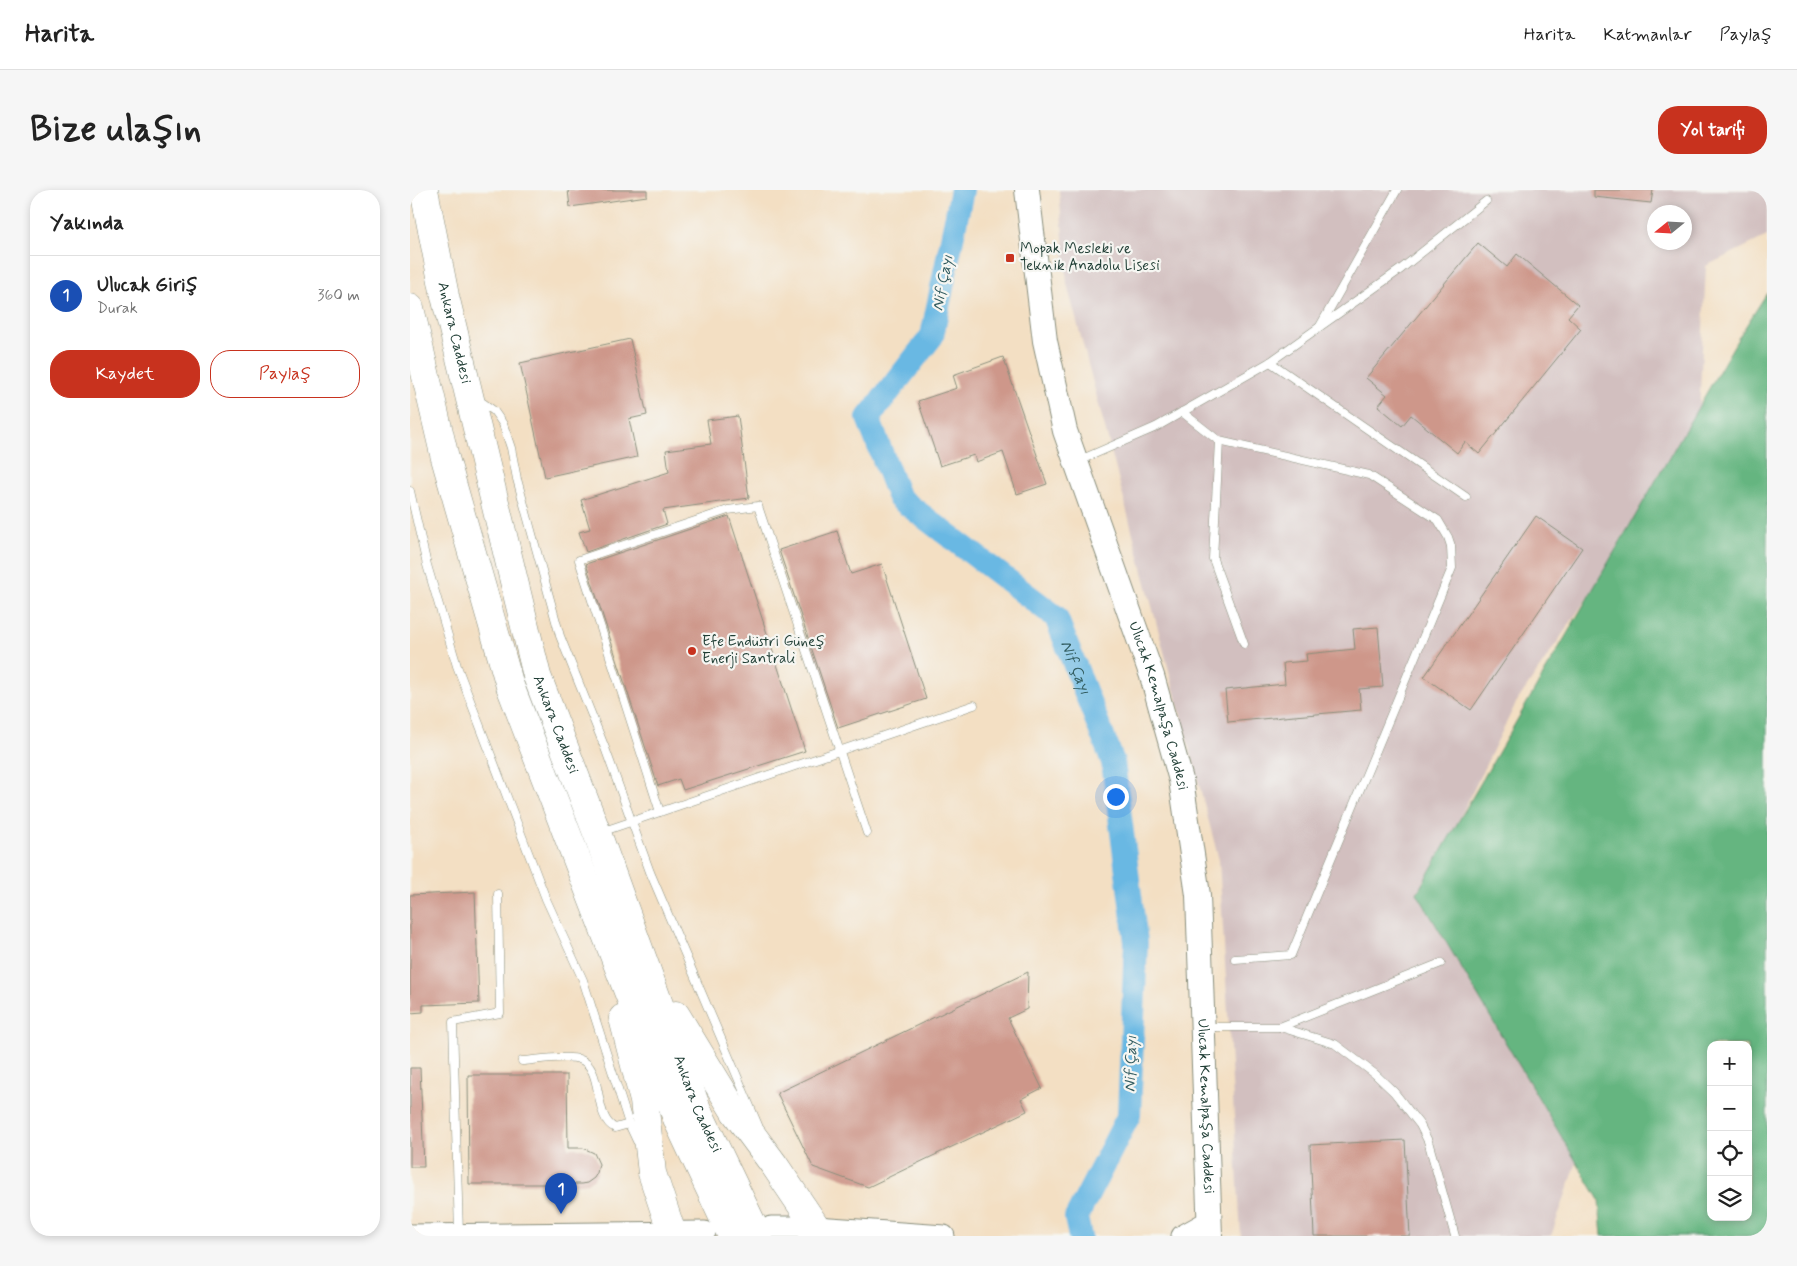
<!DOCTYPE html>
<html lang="tr">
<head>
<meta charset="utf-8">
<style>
  :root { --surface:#fff; --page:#f6f6f6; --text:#222; --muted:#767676; --line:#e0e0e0; --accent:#c8321e }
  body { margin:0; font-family:Mynerve,sans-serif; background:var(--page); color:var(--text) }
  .controls { position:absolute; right:15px; bottom:15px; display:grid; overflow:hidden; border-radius:10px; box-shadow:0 2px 8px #0003 }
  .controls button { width:45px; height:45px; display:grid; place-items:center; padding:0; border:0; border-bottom:1px solid var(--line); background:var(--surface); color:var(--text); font:25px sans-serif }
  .compass { position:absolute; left:1237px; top:15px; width:45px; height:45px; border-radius:50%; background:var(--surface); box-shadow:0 2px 8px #0003; rotate:252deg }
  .you { position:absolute; left:705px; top:606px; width:18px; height:18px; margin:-12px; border:4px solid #fff; border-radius:50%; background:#1a73e8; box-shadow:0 0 0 8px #1a73e833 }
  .badge { display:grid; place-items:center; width:32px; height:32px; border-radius:50%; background:var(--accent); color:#fff; font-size:16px; font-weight:700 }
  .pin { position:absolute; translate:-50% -41px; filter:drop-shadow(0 1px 2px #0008) }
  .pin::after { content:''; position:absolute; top:26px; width:18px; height:15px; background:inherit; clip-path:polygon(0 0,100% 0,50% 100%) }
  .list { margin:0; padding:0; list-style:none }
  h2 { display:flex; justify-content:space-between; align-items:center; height:65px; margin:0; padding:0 20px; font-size:21px }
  h2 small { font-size:16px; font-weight:400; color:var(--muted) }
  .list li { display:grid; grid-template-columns:32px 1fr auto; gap:15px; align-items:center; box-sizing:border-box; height:80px; padding:0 20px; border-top:1px solid var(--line) }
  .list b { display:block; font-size:19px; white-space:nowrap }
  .list p { margin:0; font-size:16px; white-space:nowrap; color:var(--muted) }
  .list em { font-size:16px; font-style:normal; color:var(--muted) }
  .actions { display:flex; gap:10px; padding:15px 20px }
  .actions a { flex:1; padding:11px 0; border:1px solid var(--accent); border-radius:20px; text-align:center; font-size:18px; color:var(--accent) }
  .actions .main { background:var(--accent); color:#fff }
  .icon { flex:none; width:28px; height:28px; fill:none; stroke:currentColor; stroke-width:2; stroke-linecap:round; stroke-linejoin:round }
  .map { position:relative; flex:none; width:1357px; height:1046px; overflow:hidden; border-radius:20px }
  header { display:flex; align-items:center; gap:30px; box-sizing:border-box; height:70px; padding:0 25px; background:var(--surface); border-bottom:1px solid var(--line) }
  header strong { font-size:24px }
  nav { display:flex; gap:28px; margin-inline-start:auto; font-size:18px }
  .intro { display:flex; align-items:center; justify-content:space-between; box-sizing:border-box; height:120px; padding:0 30px }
  h1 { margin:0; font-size:35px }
  .button { padding:12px 22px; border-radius:20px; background:var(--accent); color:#fff; font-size:18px; font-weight:700 }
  main { display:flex; gap:30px; padding:0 30px }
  aside { flex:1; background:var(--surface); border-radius:20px; box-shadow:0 2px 8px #0003 }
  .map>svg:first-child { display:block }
</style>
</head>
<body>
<header>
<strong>Harita</strong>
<nav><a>Harita</a><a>Katmanlar</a><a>Paylaş</a></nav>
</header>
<div class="intro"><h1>Bize ulaşın</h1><a class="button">Yol tarifi</a></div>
<main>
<aside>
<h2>Yakında<small></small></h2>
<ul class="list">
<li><span class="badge" style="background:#1a4fb4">1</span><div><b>Ulucak Giriş</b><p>Durak</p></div><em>360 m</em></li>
</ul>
<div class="actions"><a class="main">Kaydet</a><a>Paylaş</a></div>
</aside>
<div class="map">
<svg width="1357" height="1046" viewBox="0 0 1357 1046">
  <rect width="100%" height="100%" fill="#f6f6f2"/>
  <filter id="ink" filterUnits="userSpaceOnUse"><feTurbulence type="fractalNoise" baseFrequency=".02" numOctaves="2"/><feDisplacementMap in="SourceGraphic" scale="10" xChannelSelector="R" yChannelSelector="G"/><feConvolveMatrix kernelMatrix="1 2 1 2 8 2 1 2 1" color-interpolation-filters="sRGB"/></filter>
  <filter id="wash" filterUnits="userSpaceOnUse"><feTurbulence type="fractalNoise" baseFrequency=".0096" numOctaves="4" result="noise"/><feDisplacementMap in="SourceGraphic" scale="20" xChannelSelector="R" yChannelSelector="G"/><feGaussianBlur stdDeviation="1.12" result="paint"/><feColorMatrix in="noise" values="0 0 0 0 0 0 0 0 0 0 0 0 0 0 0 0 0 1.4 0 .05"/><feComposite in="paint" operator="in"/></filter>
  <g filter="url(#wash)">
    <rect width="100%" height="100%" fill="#f3dfc3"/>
    <path fill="#d2bfbf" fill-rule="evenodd" d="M 649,0 L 1357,0 L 1357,46 L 1296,76 L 1288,244 L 1106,513 L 1013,703 L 1172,958 L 1141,1046 L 831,1046 L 809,670 L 657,94 ZM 1244,22 L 1274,22 L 1274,52 L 1244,52 Z"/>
    <path fill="#65b580" stroke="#42795a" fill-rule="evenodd" d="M 1357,103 L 1357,1046 L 1192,1046 L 1189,1010 L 1007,703 L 1330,145 ZM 1301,855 L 1338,855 L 1338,1027 L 1301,1027 Z"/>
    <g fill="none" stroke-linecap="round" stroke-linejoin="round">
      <path stroke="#69b8e3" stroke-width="24" id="s1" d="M 552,0 L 522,146 L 458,228 L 489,308 L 646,427 L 703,572 L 726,752 L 719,925 L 666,1028 L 670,1046"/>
    </g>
    <g id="blocks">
      <g fill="#ce978a">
        <polygon points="158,0 237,0 237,6 160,17"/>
        <polygon points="1184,0 1243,0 1241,13 1184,7"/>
        <polygon points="1068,53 1097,77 1107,64 1168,115 1158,127 1171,139 1069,264 1055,252 1047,263 1001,225 992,236 968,216 977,205 956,188"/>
        <polygon points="220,149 237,225 219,229 227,267 135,287 110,173"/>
        <polygon points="593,167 637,294 607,304 593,262 566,272 564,265 530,276 508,211 547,198 543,185"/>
        <polygon points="328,226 339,308 253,320 257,334 176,362 169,342 180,339 171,310 259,282 256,260 301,254 297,230"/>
        <polygon points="319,326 395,561 273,600 269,589 248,596 176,374"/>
        <polygon points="1126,326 1172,358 1061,520 1014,487"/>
        <polygon points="427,341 441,384 472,374 516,509 428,538 369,360"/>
        <polygon points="968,437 973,497 949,499 951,520 818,532 815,500 875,494 873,473 897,471 896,464 945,459 943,439"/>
        <polygon points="65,702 69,813 13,815 13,822 0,823 0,705"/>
        <polygon points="618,782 617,819 598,828 632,898 611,909 617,921 458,997 403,977 367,903"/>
        <polygon points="0,878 10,878 14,977 0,977"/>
        <polygon points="58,885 157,885 158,958 173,958 184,963 189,974 187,983 184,988 177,993 171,994 59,994"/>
        <polygon points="995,950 1000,1046 904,1046 900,955"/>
      </g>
    </g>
  </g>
  <g filter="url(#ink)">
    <use href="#blocks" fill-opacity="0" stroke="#898e7c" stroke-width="1"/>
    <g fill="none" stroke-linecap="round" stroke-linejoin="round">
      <g stroke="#898e7c" stroke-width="9">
        <g id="lane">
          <polyline points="910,136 987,0"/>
          <polyline points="860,172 1056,307"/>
          <polyline points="66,213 73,213 84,221 93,234 101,258 107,289 150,446 195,558 240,682 348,935"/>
          <polyline points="772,222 809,251 959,285 1028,330 1038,347 1041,356 1042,378 881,765 825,769"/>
          <polyline points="809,251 803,369 834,454"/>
          <polyline points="668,271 746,237 860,172 991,79 1076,11"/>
          <polyline points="0,301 17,375 47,476 136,709 173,790 219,934 227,951"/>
          <polyline points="250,622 169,370 318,320 348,316 457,643"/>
          <polyline points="191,642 564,515"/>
          <polyline points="795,837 870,837 1031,773"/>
          <polyline points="870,837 925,854 965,884 984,902 1010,935 1018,951 1045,1046"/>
          <path d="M 112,871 C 125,870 158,865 169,869 C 195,877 182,927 205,938 L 219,934"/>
          <polyline points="49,1044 43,832 90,823 88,704"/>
        </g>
      </g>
      <g stroke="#898e7c" stroke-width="23">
        <g id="secondary">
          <polyline points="361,1037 406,1037 534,1046"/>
          <polyline points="0,1045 295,1042"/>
          <polyline points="772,1046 799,1031"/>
        </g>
      </g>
      <g stroke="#898e7c" stroke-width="26">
        <g id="primary">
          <path id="s2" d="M 617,0 L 635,151 L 655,241 L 742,486 L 771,590 L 788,705 L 800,1046"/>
        </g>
      </g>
      <g stroke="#898e7c" stroke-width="29">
        <g id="highway">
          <path id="s3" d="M 14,0 L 35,106 L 127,486 L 187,643 L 287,919 L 348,1046"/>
          <polyline points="0,118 35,268 100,496 268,931 322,1046"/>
          <polyline points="266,825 325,922 365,976 406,1037 408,1046"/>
          <polyline points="213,828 234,911 242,983 263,1046"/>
        </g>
      </g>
      <use href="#lane" stroke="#fff" stroke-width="8"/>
      <use href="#secondary" stroke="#fff" stroke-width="21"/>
      <use href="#primary" stroke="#fff" stroke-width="24"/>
      <use href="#highway" stroke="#fff" stroke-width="28"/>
    </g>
  </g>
  <g fill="#c8321e" stroke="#f6f6f2" stroke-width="2">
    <rect x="595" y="63" width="10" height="10" rx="2.5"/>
    <circle cx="282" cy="461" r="5"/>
  </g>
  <g text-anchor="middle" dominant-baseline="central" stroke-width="4.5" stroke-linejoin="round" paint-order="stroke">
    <g font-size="15" fill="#1f3d34" stroke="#f6f6f2" text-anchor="start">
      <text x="610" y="59">Mopak Mesleki ve<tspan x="610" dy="17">Teknik Anadolu Lisesi</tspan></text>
      <text x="292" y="452">Efe Endüstri Güneş<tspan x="292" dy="17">Enerji Santrali</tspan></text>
    </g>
    <g font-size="15" fill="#1f3d34" stroke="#f6f6f2">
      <text stroke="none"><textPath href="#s3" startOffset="146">Ankara Caddesi</textPath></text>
      <text stroke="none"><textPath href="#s2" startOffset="535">Ulucak Kemalpaşa Caddesi</textPath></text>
      <text stroke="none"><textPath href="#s3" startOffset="551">Ankara Caddesi</textPath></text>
      <text stroke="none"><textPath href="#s3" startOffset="956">Ankara Caddesi</textPath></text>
      <text stroke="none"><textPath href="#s2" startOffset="940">Ulucak Kemalpaşa Caddesi</textPath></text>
    </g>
    <g font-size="16" font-style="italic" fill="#325c60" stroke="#f6f6f2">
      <text transform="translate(533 93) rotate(-79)">Nif Çayı</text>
      <text stroke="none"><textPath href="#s1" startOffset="590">Nif Çayı</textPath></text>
      <text transform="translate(721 874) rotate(-88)">Nif Çayı</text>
    </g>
  </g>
</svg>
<div class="controls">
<button>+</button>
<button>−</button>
<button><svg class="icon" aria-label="locate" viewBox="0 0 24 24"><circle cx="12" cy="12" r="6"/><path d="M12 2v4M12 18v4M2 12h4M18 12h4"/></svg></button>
<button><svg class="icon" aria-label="layers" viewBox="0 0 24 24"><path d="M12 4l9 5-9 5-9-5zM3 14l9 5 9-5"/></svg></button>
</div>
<svg class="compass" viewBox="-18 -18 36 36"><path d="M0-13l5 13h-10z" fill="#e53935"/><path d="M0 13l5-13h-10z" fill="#767676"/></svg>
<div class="you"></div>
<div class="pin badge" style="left:151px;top:1024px;background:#1a4fb4">1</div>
</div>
</main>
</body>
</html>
